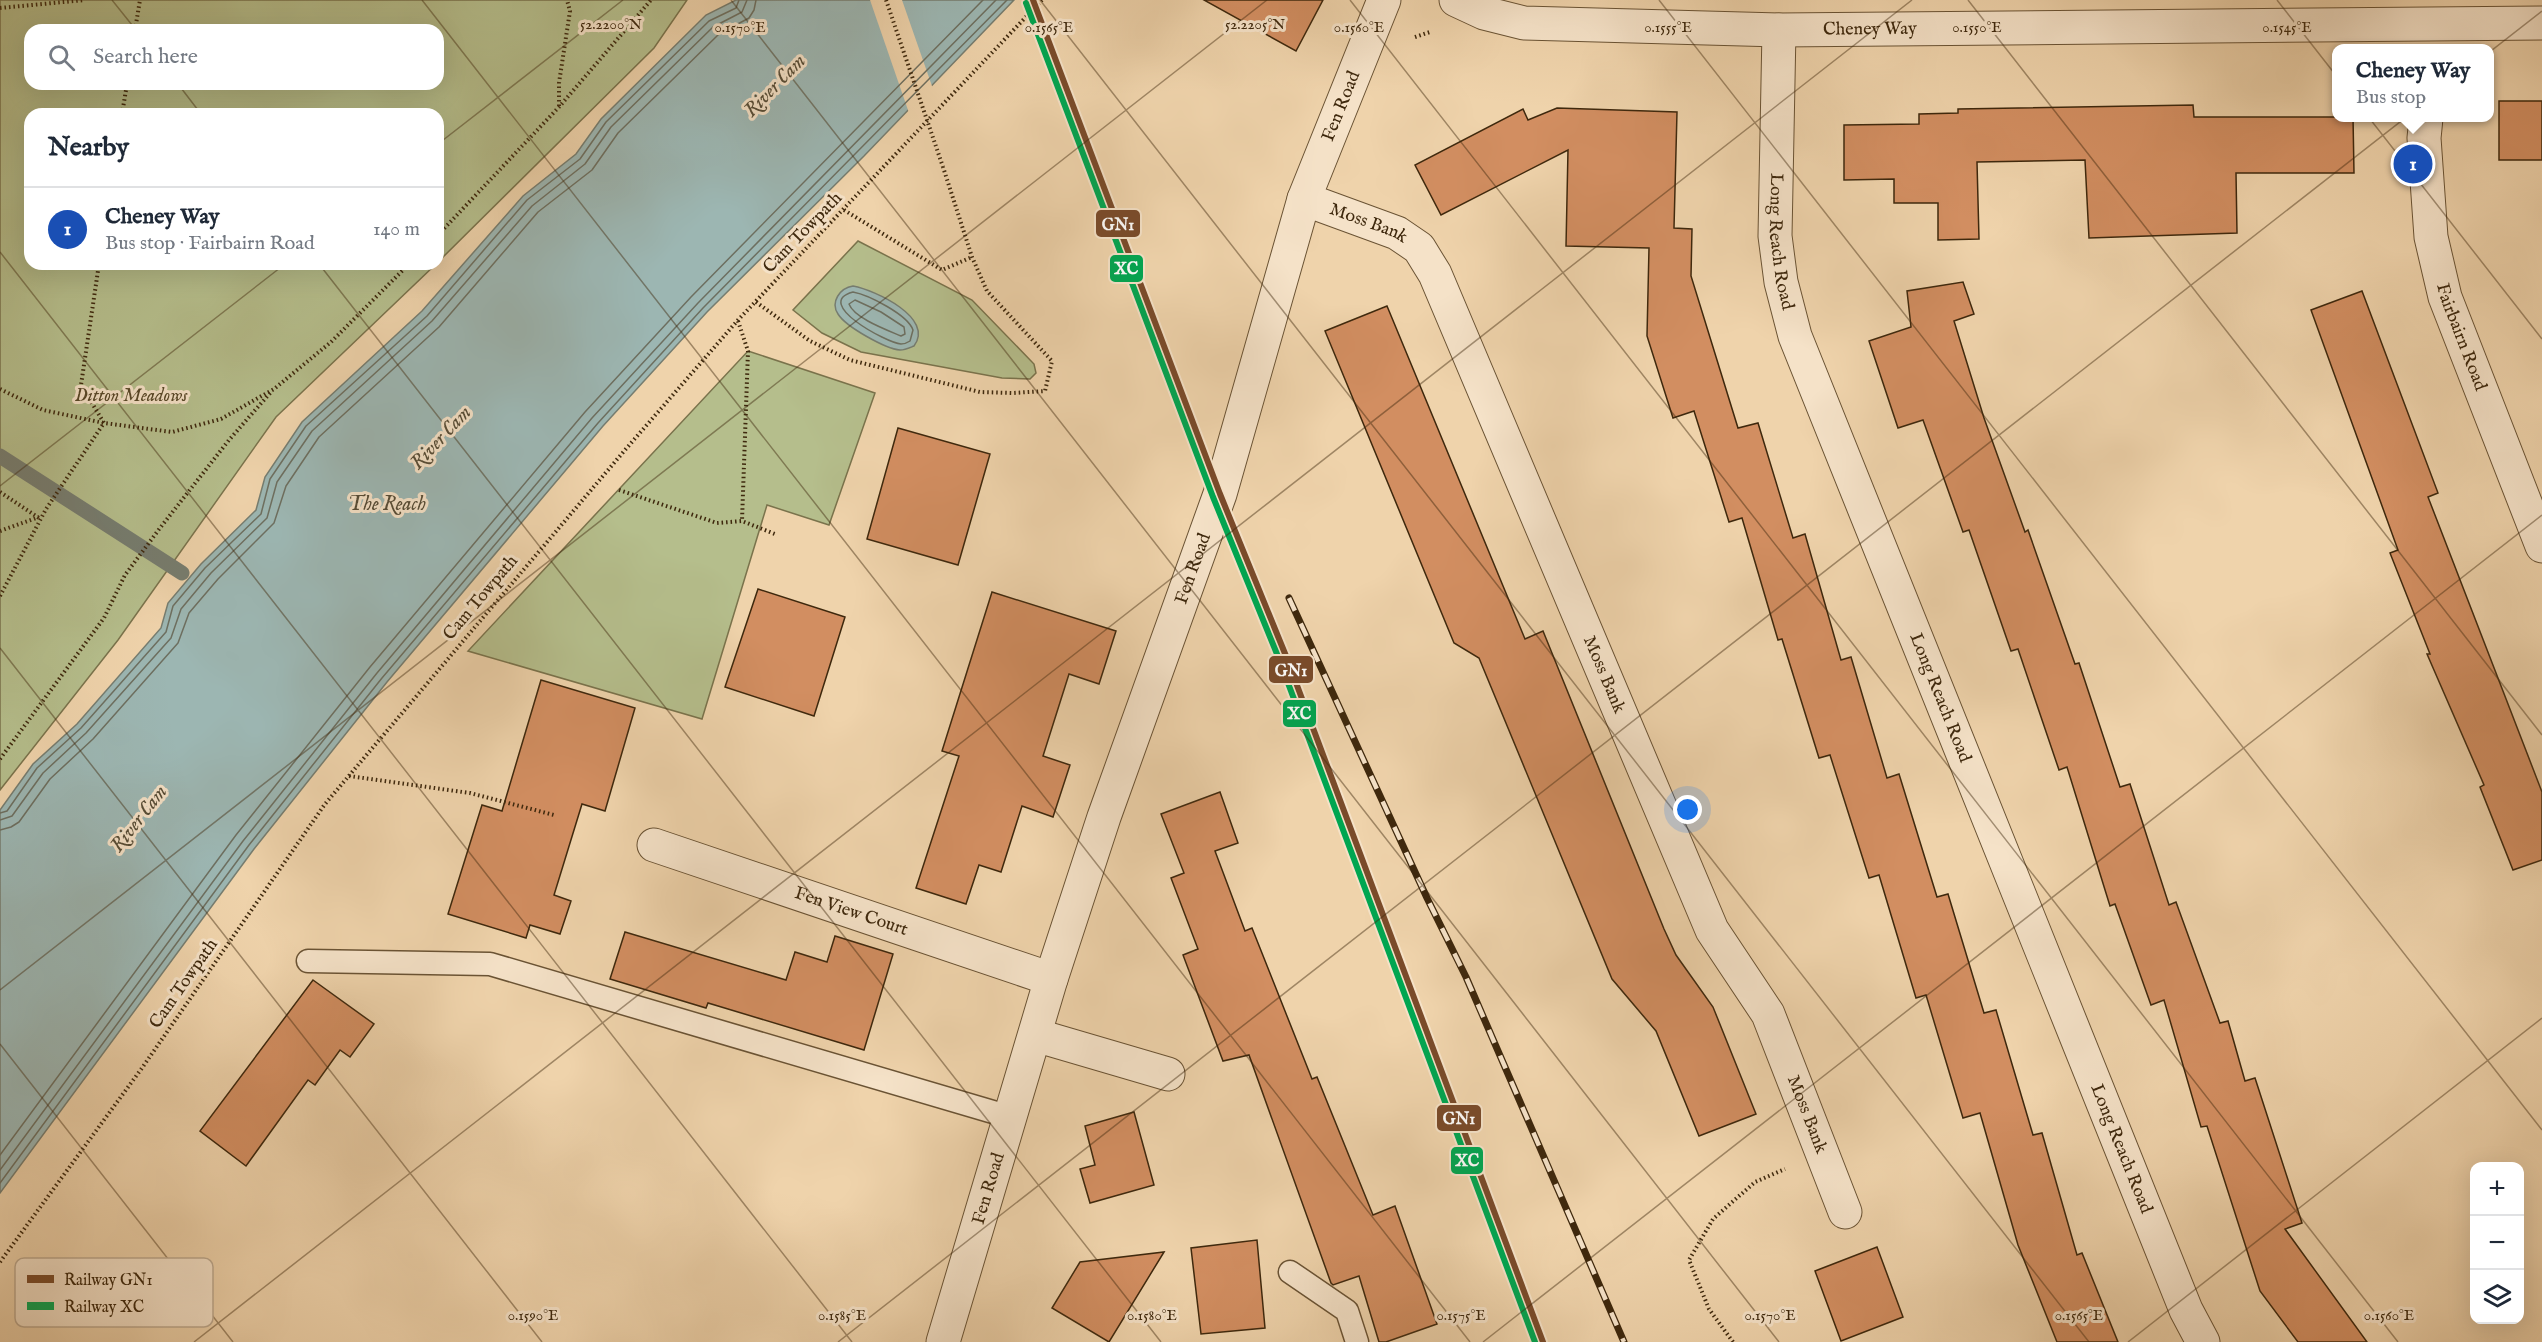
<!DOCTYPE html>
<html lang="en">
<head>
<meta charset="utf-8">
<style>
  :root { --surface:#fff; --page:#f2f2f3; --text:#1f2937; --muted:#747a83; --line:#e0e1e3; --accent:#8f2418 }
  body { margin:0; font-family:"IM FELL English",serif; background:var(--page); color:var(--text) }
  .controls { position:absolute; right:18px; bottom:18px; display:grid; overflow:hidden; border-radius:12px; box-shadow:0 6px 24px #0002 }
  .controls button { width:54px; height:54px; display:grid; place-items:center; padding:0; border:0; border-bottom:2px solid var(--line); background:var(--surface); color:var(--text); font:30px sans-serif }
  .you { position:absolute; left:1688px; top:810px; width:21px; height:21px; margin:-15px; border:4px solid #fff; border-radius:50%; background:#1a73e8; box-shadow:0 0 0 9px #1a73e833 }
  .badge { display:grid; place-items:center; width:39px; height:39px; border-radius:50%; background:var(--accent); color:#fff; font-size:20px; font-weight:700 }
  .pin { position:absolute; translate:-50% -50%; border:3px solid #fff; box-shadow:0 2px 6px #0006 }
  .popup { position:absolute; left:2332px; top:44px; width:162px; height:78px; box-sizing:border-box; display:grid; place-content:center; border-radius:12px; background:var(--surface); filter:drop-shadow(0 2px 4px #0005); font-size:20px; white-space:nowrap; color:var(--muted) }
  .popup b { font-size:22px; color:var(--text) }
  .popup::after { content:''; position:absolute; left:50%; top:100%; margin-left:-12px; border:12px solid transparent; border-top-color:var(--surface) }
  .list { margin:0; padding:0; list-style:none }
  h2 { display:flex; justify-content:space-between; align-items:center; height:78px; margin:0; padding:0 24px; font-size:26px }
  h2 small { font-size:20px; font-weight:400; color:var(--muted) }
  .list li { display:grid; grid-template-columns:39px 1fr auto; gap:18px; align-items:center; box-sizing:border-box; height:84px; padding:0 24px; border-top:2px solid var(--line) }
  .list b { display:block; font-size:22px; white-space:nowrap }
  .list p { margin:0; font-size:20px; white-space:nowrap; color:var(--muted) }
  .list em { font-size:20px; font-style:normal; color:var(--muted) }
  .icon { flex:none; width:33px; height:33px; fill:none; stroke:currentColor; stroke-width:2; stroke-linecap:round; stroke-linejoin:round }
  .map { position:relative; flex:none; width:2542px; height:1342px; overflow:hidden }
  .search { position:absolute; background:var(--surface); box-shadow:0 6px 24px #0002; left:24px; top:24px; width:420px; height:66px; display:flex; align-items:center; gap:15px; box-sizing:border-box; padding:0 21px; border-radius:18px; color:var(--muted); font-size:22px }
  .panel { position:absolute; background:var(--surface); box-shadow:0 6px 24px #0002; left:24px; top:108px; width:420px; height:162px; border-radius:18px }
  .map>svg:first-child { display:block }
</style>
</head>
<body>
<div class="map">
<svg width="2542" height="1342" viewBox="0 0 2542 1342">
  <rect width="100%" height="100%" fill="#efd3ab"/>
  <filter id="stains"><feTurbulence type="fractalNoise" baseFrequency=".00333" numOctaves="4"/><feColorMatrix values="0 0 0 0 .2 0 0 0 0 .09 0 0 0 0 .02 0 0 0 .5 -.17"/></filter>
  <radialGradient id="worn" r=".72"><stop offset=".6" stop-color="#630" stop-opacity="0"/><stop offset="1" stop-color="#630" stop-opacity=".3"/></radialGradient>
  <g fill="#b5be8c" stroke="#7a734c" stroke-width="1.5" fill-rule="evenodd">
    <path d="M 0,0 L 687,0 L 654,48 L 438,262 L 438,114 L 30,114 L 30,264 L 436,264 L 276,417 L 118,640 L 0,790 ZM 30,30 L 438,30 L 438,84 L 30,84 Z"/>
    <polygon points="858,241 972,300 1034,364 1036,373 1030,379 1002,378 861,352 822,333 793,310"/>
    <polygon points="748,351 875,393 829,525 767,505 702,719 468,651"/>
  </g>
  <g fill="#9cb6b2" stroke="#767d70" stroke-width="1.5">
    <polygon points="736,0 1014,0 864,156 707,312 603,426 387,682 254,849 0,1193 0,810 33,764 77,724 161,628 168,603 201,564 256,510 265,477 302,422 422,311 523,196 576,154 601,119 706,15"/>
    <path d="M 853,286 C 875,290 935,318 914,346 C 909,348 905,350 900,350 C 886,349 846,327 838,314 C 830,302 840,288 853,286 Z"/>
  </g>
  <polygon fill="#efd3ab" points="870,0 902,0 933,89 909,113"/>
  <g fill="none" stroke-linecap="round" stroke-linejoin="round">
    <g stroke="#6d6f60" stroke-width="1.5">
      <path d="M 853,292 C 869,295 908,315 913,330 L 910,341 C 907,343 905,344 901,344 C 887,343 812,303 853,292 Z"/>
      <path d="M 855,300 L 881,312 L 904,327 L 905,334 L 901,336 C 887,330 854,318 849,304 Z"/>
      <polyline points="0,813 7,811 37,768 81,728 166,632 173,606 205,568 261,514 270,479 306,426 427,316 527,200 580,159 606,122 709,21 736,8 739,0"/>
      <polyline points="0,820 12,816 43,773 86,733 171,638 181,609 211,573 267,518 277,482 312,431 432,321 532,206 585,164 611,127 713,27 742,12 747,0"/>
      <polyline points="0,830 11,827 19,822 50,779 93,739 178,643 189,613 218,579 274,523 286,486 319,437 439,327 538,212 592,170 618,133 719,34 749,18 754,10 756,0"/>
      <polyline points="0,1155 236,835 370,667 585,412 691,297 983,0"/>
      <polyline points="0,1170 243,841 377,673 592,418 698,303 996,0"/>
      <polyline points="0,1183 249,845 382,678 598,423 703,308 1007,0"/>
    </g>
    <polyline stroke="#767d70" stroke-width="15" points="0,456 182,573"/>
  </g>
  <g fill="#d28e61" stroke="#3e280d" stroke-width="1.5">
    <polygon points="1204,0 1323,0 1296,51"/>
    <rect x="2499" y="101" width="43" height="59"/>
    <polygon points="2193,105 2194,117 2353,117 2354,173 2236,173 2237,233 2089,238 2085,160 1977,162 1979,239 1938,240 1938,203 1894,203 1894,179 1844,180 1844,125 1919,124 1919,114 1958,113 1958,109"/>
    <polygon points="1557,108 1677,112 1674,228 1692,229 1691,276 1738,428 1758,423 1793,538 1805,534 1841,660 1851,657 1887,778 1899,774 1937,897 1948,894 1984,1013 1996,1010 2033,1135 2042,1133 2077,1255 2082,1253 2118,1342 2057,1342 2018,1245 1980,1113 1963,1118 1926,995 1916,998 1879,875 1869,878 1830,755 1819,758 1782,639 1778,640 1742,518 1729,522 1694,411 1673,418 1647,336 1649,248 1566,246 1568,150 1441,215 1415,165 1523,109 1528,120"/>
    <polygon points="1963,282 1974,314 1954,321 1984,418 2025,532 2028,530 2075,664 2079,663 2120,787 2130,784 2169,905 2176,902 2220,1023 2228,1021 2245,1081 2255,1078 2302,1223 2285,1229 2367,1342 2298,1342 2260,1291 2207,1126 2201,1127 2164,1000 2151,1005 2115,904 2110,906 2067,767 2059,770 2018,649 2011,651 1969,530 1963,532 1923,420 1898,428 1869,341 1911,327 1907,291"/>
    <polygon points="2362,291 2438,493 2428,497 2542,792 2542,860 2513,870 2480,787 2484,785 2427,654 2430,654 2390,553 2398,550 2311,310"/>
    <polygon points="1387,306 1525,639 1543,631 1664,929 1676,955 1713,1007 1756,1114 1699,1136 1656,1031 1612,979 1479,658 1454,643 1325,331"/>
    <polygon points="898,428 990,454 958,565 867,539"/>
    <polygon points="758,589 845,617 814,716 725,687"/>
    <polygon points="992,592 1116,631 1099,684 1069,674 1043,756 1070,765 1053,817 1022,806 1001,872 979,865 966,904 916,888 959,756 942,751"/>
    <polygon points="541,680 635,708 605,811 582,804 554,895 571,901 560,934 530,925 526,938 448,914 482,805 502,811"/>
    <polygon points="1220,792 1238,843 1215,851 1245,931 1252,928 1312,1079 1317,1077 1373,1215 1395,1206 1437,1324 1386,1342 1379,1342 1359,1276 1333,1285 1331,1283 1249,1055 1223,1061 1183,955 1198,949 1171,878 1184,873 1161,814"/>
    <polygon points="625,932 786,980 795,952 827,962 835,936 893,954 864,1050 708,1003 706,1008 610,979"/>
    <polygon points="313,980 374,1024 350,1057 340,1050 315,1085 308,1080 246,1166 200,1131"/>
    <polygon points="1134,1112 1154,1185 1090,1203 1080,1169 1095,1165 1085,1126"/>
    <polygon points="1257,1240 1265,1328 1201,1334 1191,1248"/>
    <polygon points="1877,1247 1903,1317 1841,1341 1815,1271"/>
    <polygon points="1164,1252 1109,1342 1052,1308 1080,1262"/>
  </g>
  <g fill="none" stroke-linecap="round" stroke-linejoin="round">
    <g stroke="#6a5334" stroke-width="25">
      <g id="lane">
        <polyline points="308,961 490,964 1010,1117"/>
        <polyline points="1290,1272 1347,1311 1357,1342"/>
      </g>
    </g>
    <g stroke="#6a5334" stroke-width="35">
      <g id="street">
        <path id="s1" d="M 1456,0 L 1484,13 L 1524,23 L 1779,30 L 2542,23"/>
        <path id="s2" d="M 1779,30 L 1775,236 L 1781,282 L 1795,336 L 2186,1310 L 2203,1342"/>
        <path id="s3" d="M 2426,118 L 2424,138 L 2431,237 L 2445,297 L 2542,546"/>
        <path id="s4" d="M 1304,199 L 1397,233 L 1419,248 L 1435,274 L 1712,930 L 1768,1014 L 1845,1212"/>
        <path id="s5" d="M 654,845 L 1051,979"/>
        <polyline points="1035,1035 1168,1074"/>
        <path id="s6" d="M 943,1342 L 1051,979 L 1104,817 L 1220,494 L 1304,199 L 1384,0"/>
      </g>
    </g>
    <g stroke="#3e280d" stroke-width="4" stroke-dasharray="1.5 3" stroke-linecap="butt">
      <polyline points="0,8 85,0"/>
      <polyline points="135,30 140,0"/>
      <polyline points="1415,37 1430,32"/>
      <polyline points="559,106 559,83 570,11 567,0"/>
      <polyline points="122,114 127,84"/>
      <polyline points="844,210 942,270 972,257"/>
      <polyline points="438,235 559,107 651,0"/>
      <polyline points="756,302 810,341 850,360 980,392 1013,393 1045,391 1052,361 987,291 972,257 943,167"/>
      <polyline points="738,321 748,351 742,521"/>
      <polyline points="0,389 43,410 104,423 172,432 221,419 274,389 331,342 409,264"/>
      <polyline points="619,490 717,523 742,521 775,534"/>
      <polyline points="0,492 39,518"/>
      <polyline points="0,531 39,517"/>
      <polyline points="0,596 46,509 104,423 81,385 99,264"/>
      <polyline points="0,759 104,618 125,575 160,528 229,440 271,392"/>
      <polyline points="349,776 470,793 554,815"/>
      <polyline points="0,1262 142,1068 325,804 625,450 738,320 1042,0"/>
      <polyline points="1733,1342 1709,1309 1689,1260 1713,1219 1755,1182 1785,1169"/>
    </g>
    <use href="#lane" stroke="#f5e2c8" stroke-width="22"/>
    <use href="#street" stroke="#f5e2c8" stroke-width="33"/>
    <g stroke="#3e280d" stroke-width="7">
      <polyline id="rail" points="1289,598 1427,898 1466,977 1624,1342"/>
    </g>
    <use href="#rail" stroke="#f5e2c8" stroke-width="4.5" stroke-dasharray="14" stroke-linecap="butt"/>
    <polyline stroke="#3e280d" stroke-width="4" stroke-dasharray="1.5 3" stroke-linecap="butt" points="886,0 943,167"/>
    <g stroke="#f5e2c8" stroke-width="10">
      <polyline id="rail-1" points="1033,0 1220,494 1286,656 1543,1342"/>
    </g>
    <g stroke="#f5e2c8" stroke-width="10">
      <polyline id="rail-2" points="1026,3 1213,497 1279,659 1535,1342"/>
    </g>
    <use href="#rail-1" stroke="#7a4b2a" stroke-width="6"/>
    <use href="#rail-2" stroke="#00a651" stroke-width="6"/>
  </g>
  <path fill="none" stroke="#3e280d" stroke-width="1.5" stroke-opacity="0.45" d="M 112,0 L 136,30M 422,0 L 1470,1342M 731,0 L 1779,1342M 1040,0 L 2089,1342M 1350,0 L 2398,1342M 1659,0 L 2542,1130M 1968,0 L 2542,735M 2277,0 L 2542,339M 178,84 L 201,114M 438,144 L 623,0M 0,252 L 852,1342M 319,264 L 1161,1342M 0,486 L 285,264M 0,648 L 542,1342M 0,990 L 1267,0M 0,1044 L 233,1342M 194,1342 L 1912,0M 838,1342 L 2542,11M 1483,1342 L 2542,515M 2128,1342 L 2542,1018"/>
  <g text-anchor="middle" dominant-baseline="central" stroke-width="6" stroke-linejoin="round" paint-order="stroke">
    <g font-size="18" fill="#3e280d" stroke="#f5e2c8">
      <text stroke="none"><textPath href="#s1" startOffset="418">Cheney Way</textPath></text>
      <text stroke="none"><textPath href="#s6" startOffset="1299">Fen Road</textPath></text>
      <text stroke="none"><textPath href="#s4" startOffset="69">Moss Bank</textPath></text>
      <text transform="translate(803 233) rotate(-46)">Cam Towpath</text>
      <text stroke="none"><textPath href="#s2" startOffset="212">Long Reach Road</textPath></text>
      <text stroke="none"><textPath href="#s3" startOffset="224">Fairbairn Road</textPath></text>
      <text stroke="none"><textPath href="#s6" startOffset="813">Fen Road</textPath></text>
      <text transform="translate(481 598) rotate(-50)">Cam Towpath</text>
      <text stroke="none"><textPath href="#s4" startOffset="591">Moss Bank</textPath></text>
      <text stroke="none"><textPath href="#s2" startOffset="698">Long Reach Road</textPath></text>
      <text stroke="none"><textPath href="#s5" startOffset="208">Fen View Court</textPath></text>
      <text transform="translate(184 984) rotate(-55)">Cam Towpath</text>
      <text stroke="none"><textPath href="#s4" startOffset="1077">Moss Bank</textPath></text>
      <text stroke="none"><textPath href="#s2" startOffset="1184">Long Reach Road</textPath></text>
      <text stroke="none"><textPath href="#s6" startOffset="160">Fen Road</textPath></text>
    </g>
    <g font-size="18" font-style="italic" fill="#564626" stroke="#f5e2c8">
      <text x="131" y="396">Ditton Meadows</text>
    </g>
    <g font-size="20" font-style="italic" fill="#564c36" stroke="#f5e2c8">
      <text transform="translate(775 86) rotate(-46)">River Cam</text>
      <text transform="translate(441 438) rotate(-47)">River Cam</text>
      <text x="387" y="504">The Reach</text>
      <text transform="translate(139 819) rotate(-52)">River Cam</text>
    </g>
  </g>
  <rect x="15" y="1258" width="198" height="69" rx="9" fill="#f5e2c8" stroke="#beaa90" stroke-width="1.5"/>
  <rect x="27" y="1275" width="27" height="8" fill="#7a4b2a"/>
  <rect x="27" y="1302" width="27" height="8" fill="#00a651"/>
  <g font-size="16" fill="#3e280d">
    <text x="64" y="1285">Railway GN1</text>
    <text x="64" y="1312">Railway XC</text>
  </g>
  <g font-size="15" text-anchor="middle" fill="#3e280d" stroke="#f5e2c8" stroke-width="6" stroke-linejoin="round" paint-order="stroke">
    <text x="611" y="29">52.2200°N</text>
    <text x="1255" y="29">52.2205°N</text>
    <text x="740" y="32">0.1570°E</text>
    <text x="1049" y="32">0.1565°E</text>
    <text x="1359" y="32">0.1560°E</text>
    <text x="1668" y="32">0.1555°E</text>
    <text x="1977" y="32">0.1550°E</text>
    <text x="2287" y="32">0.1545°E</text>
    <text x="533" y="1320">0.1590°E</text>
    <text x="842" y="1320">0.1585°E</text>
    <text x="1152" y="1320">0.1580°E</text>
    <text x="1461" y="1320">0.1575°E</text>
    <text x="1770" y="1320">0.1570°E</text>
    <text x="2079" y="1320">0.1565°E</text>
    <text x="2389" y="1320">0.1560°E</text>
  </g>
  <g stroke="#f5e2c8" stroke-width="2">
    <rect x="1095" y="209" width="46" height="29" rx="6" fill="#7a4b2a"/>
    <rect x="1109" y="254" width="35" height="29" rx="6" fill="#00a651"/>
    <rect x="1268" y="655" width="46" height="29" rx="6" fill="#7a4b2a"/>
    <rect x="1282" y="699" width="35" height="29" rx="6" fill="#00a651"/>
    <rect x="1436" y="1104" width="46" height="28" rx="6" fill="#7a4b2a"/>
    <rect x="1450" y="1146" width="34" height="29" rx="6" fill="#00a651"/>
  </g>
  <g font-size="16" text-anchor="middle" font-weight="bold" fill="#fff">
    <text x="1118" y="230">GN1</text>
    <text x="1126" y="274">XC</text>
    <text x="1291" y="676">GN1</text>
    <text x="1299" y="719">XC</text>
    <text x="1459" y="1124">GN1</text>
    <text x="1467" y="1166">XC</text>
  </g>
  <rect width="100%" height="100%" filter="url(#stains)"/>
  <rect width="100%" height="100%" fill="url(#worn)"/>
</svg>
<div class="controls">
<button>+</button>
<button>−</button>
<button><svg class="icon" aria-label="layers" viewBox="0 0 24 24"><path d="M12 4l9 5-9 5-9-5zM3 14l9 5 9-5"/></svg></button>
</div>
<div class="you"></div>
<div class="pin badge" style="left:2413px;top:164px;background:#1a4fb4">1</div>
<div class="popup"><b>Cheney Way</b>Bus stop</div>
<div class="search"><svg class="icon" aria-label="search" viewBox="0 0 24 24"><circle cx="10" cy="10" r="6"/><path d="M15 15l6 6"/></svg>Search here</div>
<section class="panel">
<h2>Nearby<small></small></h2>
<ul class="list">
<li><span class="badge" style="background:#1a4fb4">1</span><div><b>Cheney Way</b><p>Bus stop · Fairbairn Road</p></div><em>140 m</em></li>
</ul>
</section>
</div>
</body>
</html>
